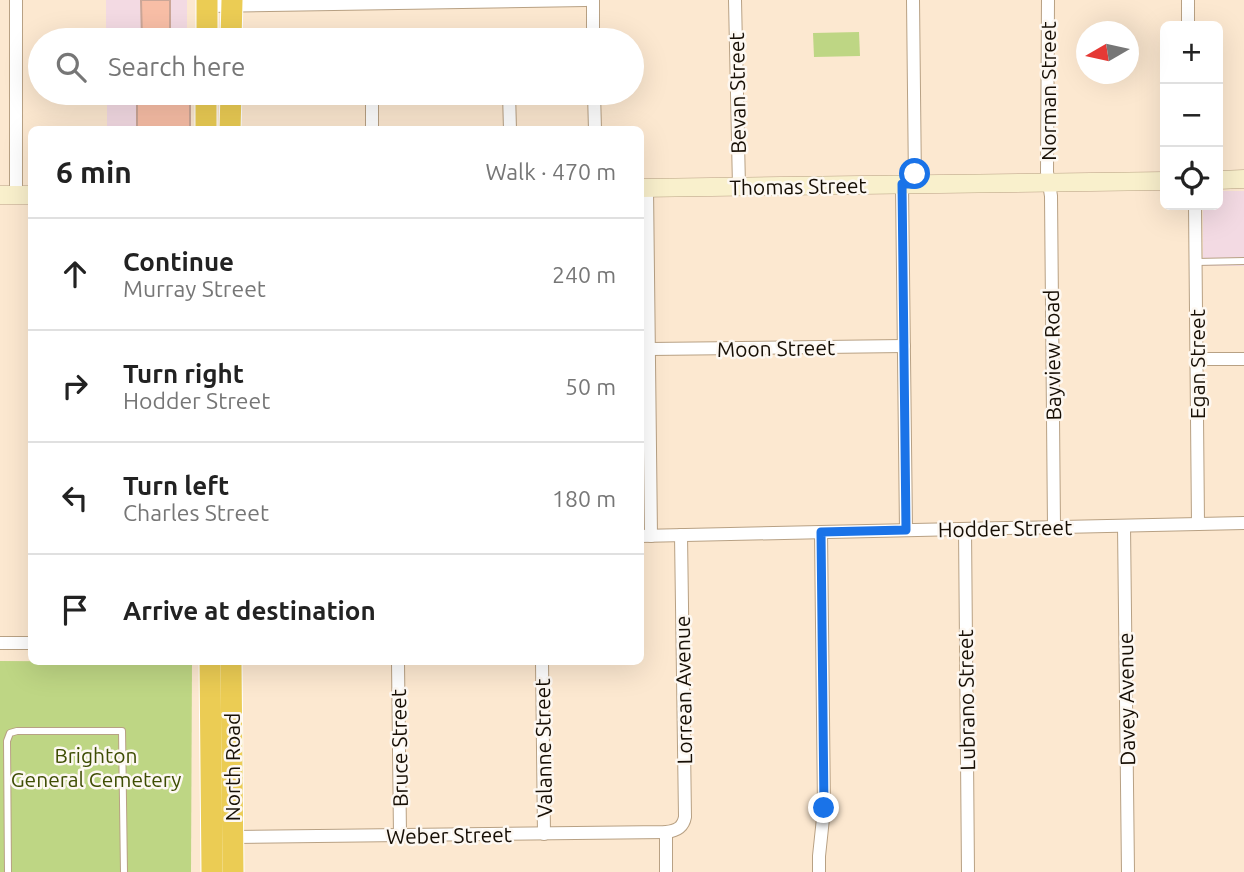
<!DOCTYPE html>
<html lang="en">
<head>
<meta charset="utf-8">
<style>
  :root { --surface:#fff; --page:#f2f2f2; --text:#222; --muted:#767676; --line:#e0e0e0 }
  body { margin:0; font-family:Ubuntu,sans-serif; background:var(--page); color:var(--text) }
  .controls { position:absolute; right:21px; top:21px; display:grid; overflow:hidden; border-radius:10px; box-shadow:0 7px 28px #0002 }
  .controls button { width:63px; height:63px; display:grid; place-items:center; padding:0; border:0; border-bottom:2px solid var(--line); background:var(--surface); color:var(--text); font:35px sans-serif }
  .compass { position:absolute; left:1076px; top:21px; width:63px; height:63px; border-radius:50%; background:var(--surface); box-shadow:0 7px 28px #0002; rotate:261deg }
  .stop { position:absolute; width:21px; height:21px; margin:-16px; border:5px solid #1a73e8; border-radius:50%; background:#fff }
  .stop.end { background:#1a73e8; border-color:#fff; box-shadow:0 2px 7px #0008 }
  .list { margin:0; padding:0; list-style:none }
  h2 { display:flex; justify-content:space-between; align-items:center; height:91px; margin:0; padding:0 28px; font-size:30px }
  h2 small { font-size:23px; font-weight:400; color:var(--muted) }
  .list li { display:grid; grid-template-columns:46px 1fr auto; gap:21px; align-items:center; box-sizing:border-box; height:112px; padding:0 28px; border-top:2px solid var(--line) }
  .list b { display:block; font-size:26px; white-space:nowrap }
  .list p { margin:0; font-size:23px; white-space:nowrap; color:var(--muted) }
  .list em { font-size:23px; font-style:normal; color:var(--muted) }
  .icon { flex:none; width:38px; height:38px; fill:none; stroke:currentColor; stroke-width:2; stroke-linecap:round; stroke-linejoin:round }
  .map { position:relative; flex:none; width:1244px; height:872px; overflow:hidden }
  .search { position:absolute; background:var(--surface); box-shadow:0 7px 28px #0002; left:28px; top:28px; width:616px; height:77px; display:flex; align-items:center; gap:18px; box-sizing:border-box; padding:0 24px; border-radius:38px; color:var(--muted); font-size:26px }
  .panel { position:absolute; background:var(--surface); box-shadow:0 7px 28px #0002; left:28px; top:126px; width:616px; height:539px; border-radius:10px }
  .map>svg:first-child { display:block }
</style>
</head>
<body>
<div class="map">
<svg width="1244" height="872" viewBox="0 0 1244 872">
  <rect width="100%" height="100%" fill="#fce8d0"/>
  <g fill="#f3dae3">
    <rect x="106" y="0" width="81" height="40"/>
    <rect x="107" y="93" width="81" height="36"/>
    <polygon points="1218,191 1244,191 1244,266 1203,266 1203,205 1218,205"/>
  </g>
  <g fill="#bed684">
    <polygon points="859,32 860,56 814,57 813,33"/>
    <polygon points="0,661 192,662 191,872 0,872"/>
  </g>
  <g fill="#f8bea6" stroke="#cba697" stroke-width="2">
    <polygon points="141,0 170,0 170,40 142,40"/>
    <polygon points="137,93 148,93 144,102 190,102 190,130 137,130"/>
  </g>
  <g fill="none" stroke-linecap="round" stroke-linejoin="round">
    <g stroke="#b8a184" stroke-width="8">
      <g id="lane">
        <polyline points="1196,262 1244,261"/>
        <polyline points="8,872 7,741 10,733 17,731 122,731 124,872"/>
      </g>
    </g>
    <g stroke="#b8a184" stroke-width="14">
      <g id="street">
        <polyline points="16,0 16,195"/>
        <polyline points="593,0 593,40"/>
        <polyline points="735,0 739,187"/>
        <polyline points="913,0 915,184"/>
        <polyline points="1048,0 1047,172 1051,196 1054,527"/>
        <polyline points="1188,0 1188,26"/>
        <polyline points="207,6 586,0"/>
        <polyline points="509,93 510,130"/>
        <polyline points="594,93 595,130"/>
        <polyline points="372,100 372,130"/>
        <polyline points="902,185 906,530"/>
        <polyline points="647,188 651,536"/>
        <polyline points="1195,205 1198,524"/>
        <polyline points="649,349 904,346"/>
        <polyline points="1197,359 1244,359"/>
        <polyline points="1124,526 1128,872"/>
        <polyline points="965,529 968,872"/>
        <polyline points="640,536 1244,523"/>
        <polyline points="0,643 32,643"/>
        <polyline points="398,662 400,835"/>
        <polyline points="542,662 544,834"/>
        <polyline points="666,832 666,872"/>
        <path d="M 232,837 L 666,832 C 676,831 683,828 685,817 L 681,535"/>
        <polyline points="819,872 819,856 824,809 821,532"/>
      </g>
    </g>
    <g stroke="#b8a184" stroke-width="19">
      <g id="secondary">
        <polyline points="1218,180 1244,179"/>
        <polyline points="640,188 1165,181"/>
        <polyline points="0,195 32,195"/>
      </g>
    </g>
    <g stroke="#fff" stroke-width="23">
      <g id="highway">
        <polyline points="207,40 207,0"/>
        <polyline points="231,40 232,0"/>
        <polyline points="206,130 206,93"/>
        <polyline points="230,130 231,93"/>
        <polyline points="210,662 212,872"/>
        <polyline points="231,662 233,872"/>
      </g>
    </g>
    <use href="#lane" stroke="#fff" stroke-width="6"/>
    <use href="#street" stroke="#fff" stroke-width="12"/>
    <use href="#secondary" stroke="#f9f0cc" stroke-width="18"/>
    <use href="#highway" stroke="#ebcc54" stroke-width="21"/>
  </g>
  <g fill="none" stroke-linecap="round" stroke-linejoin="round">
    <polyline stroke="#1a73e8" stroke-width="9" points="824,808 821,532 906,530 902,184 915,184 915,174"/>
  </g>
  <g text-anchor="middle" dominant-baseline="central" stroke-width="5" stroke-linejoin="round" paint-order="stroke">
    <g font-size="21" fill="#170f05" stroke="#fdf8f2">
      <text transform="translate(1048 91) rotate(-90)">Norman Street</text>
      <text transform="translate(737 93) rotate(-91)">Bevan Street</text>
      <text transform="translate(798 186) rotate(-1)">Thomas Street</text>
      <text transform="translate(776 348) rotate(-1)">Moon Street</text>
      <text transform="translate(1052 355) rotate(-91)">Bayview Road</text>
      <text transform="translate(1197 364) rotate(-90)">Egan Street</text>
      <text transform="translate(1005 528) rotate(-1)">Hodder Street</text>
      <text transform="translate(683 690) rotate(-91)">Lorrean Avenue</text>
      <text transform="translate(1126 699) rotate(-91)">Davey Avenue</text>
      <text transform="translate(966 700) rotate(-91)">Lubrano Street</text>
      <text transform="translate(399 748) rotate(-91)">Bruce Street</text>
      <text transform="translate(543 748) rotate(-91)">Valanne Street</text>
      <text transform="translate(232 767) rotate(-90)">North Road</text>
      <text transform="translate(449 835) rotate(-1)">Weber Street</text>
    </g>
    <g font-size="21" fill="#3e4d03" stroke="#fdf8f2">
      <text x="96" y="755">Brighton<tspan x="96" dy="24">General Cemetery</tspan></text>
    </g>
  </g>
</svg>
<div class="controls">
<button>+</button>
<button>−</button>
<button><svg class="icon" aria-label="locate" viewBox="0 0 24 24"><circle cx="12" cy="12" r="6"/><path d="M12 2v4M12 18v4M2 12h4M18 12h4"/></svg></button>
</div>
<svg class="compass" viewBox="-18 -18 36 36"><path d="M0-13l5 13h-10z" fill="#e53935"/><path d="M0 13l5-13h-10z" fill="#767676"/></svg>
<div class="stop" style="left:915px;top:174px"></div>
<div class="stop end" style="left:824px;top:808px"></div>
<div class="search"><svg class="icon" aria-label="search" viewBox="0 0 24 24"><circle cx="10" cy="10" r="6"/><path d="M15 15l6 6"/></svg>Search here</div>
<section class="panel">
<h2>6 min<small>Walk · 470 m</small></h2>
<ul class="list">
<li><svg class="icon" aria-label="ahead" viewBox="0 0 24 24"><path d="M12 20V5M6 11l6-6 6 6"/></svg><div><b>Continue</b><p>Murray Street</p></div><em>240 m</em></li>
<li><svg class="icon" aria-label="right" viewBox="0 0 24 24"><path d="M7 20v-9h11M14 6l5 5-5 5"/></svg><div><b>Turn right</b><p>Hodder Street</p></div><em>50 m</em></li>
<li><svg class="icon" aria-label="left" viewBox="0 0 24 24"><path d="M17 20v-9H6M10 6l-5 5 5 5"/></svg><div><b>Turn left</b><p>Charles Street</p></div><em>180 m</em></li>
<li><svg class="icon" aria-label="arrive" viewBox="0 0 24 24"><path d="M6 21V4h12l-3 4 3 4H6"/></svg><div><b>Arrive at destination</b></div></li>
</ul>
</section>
</div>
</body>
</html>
